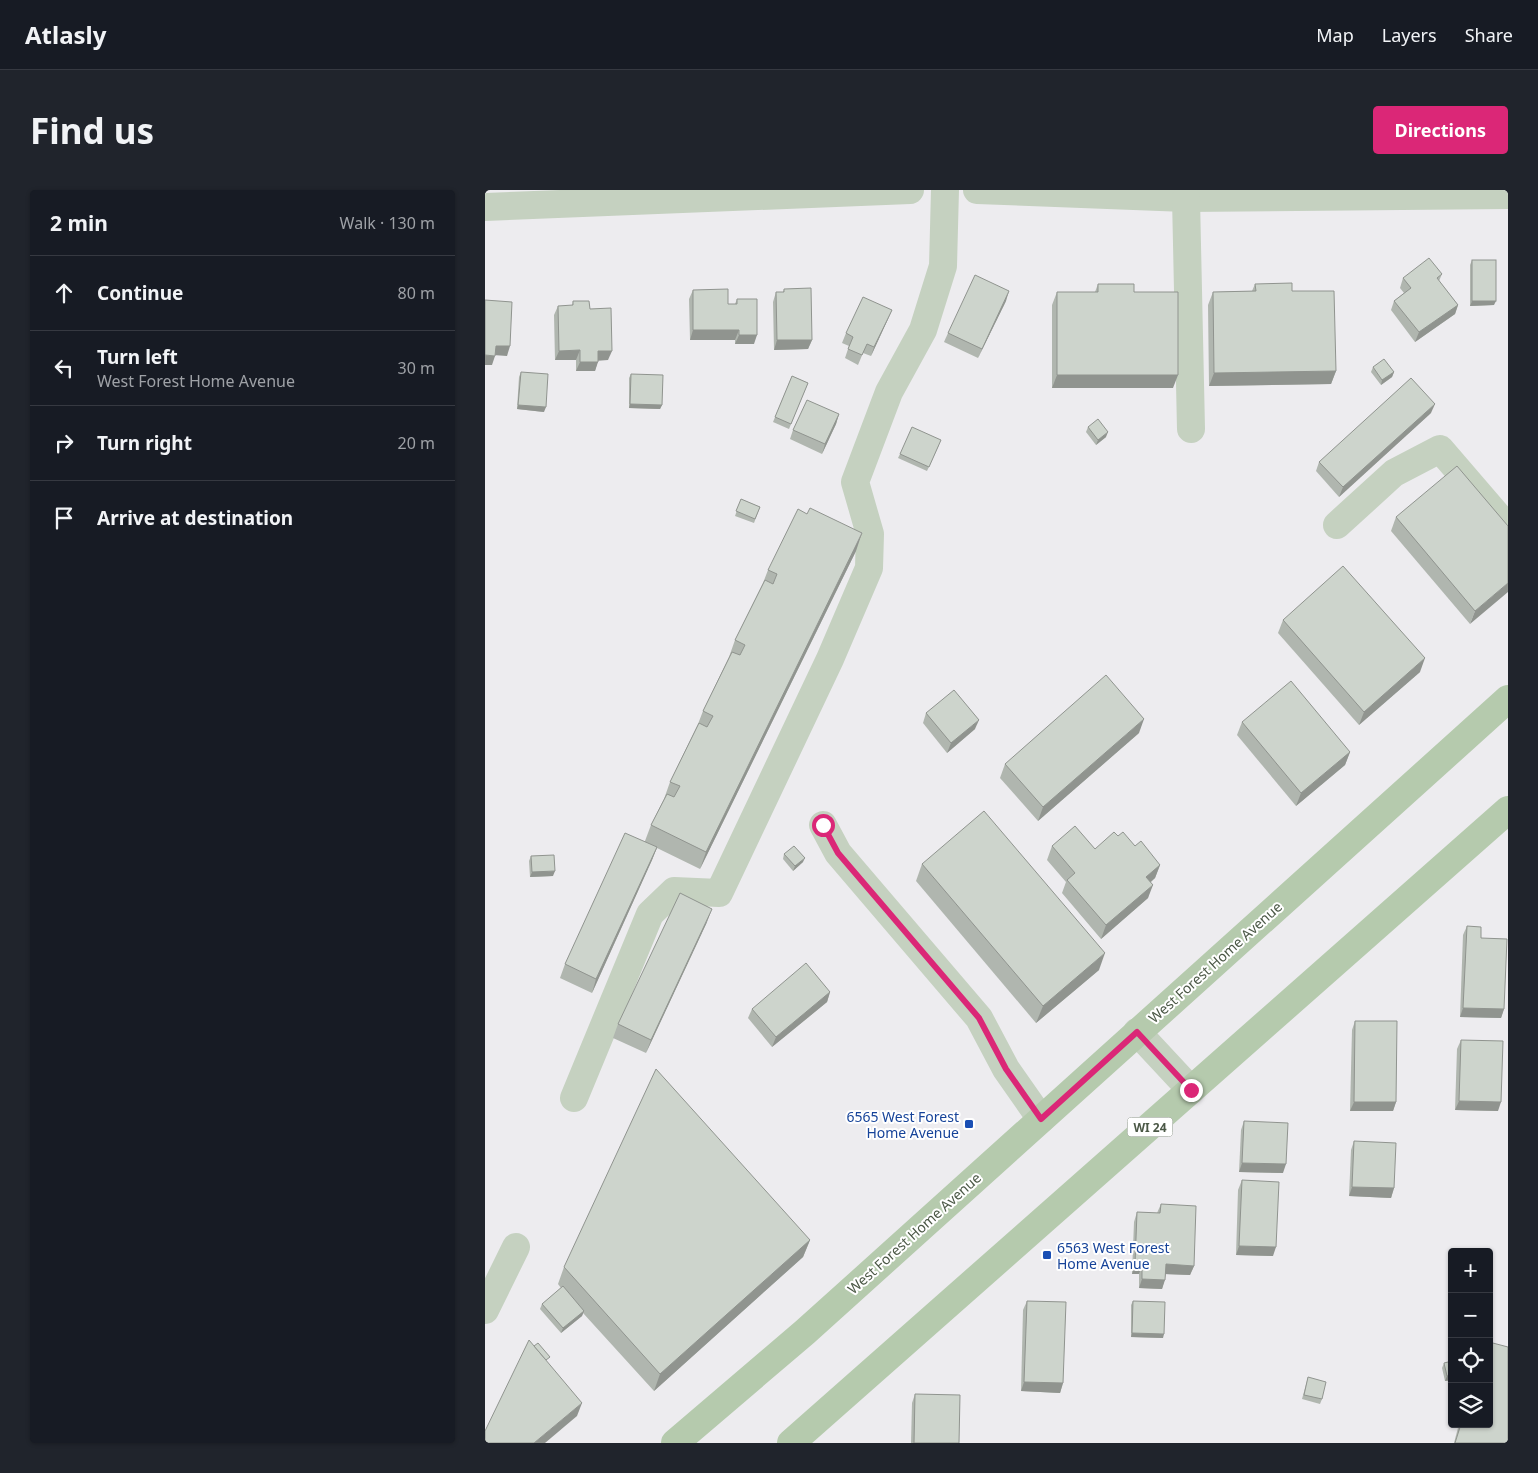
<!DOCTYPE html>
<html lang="en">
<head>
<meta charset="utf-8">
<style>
  :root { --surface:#171b24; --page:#20242c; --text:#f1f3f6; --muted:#9ea1a6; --line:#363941; --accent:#db2777 }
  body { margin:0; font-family:"Noto Sans",sans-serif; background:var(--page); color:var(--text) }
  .controls { position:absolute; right:15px; bottom:15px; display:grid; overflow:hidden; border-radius:5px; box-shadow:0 1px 4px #0004 }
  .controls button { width:45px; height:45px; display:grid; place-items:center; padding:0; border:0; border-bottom:1px solid var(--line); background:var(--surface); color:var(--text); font:25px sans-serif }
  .stop { position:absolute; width:15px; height:15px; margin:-11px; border:4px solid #db2777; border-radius:50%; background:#fff }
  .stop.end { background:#db2777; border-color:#fff; box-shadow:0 1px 5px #0008 }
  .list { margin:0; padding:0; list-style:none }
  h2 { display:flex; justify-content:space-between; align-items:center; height:65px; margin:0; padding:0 20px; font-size:21px }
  h2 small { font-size:16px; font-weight:400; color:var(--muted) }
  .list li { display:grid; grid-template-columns:32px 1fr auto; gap:15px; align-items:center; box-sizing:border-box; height:75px; padding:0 20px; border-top:1px solid var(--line) }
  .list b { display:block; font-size:19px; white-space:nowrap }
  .list p { margin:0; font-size:16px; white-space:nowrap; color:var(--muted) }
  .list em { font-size:16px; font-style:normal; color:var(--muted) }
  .icon { flex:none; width:28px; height:28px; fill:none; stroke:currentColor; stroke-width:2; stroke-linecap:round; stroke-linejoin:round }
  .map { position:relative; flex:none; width:1023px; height:1253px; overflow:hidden; border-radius:5px }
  header { display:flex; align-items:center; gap:30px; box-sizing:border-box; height:70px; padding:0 25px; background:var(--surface); border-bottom:1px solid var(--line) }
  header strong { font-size:24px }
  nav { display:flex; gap:28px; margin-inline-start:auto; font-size:18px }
  .intro { display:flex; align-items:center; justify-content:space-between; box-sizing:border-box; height:120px; padding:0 30px }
  h1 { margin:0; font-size:35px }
  .button { padding:12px 22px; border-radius:5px; background:var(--accent); color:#fff; font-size:18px; font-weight:700 }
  main { display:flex; gap:30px; padding:0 30px }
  aside { flex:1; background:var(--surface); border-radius:5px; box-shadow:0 1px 4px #0004 }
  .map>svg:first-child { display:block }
</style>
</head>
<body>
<header>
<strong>Atlasly</strong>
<nav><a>Map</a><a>Layers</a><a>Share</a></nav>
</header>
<div class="intro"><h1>Find us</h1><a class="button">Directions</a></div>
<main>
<aside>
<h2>2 min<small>Walk · 130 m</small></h2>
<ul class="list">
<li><svg class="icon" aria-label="ahead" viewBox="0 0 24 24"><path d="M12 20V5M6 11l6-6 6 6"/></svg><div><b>Continue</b></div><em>80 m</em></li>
<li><svg class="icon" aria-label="left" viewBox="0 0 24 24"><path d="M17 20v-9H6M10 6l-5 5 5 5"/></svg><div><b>Turn left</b><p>West Forest Home Avenue</p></div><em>30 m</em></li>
<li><svg class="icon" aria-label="right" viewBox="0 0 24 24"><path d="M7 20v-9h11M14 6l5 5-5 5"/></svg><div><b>Turn right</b></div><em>20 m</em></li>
<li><svg class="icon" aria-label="arrive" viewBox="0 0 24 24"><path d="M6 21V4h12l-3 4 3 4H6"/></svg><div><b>Arrive at destination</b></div></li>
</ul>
</aside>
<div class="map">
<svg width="1023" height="1253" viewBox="0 0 1023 1253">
  <rect width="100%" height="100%" fill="#edecef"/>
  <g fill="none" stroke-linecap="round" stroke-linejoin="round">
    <g stroke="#c5d1c0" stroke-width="28">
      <polyline points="492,0 701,8 1023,5"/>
      <polyline points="701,8 706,239"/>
      <polyline points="0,17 425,0"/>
      <polyline points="852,335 909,283 955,259 1023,338"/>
      <polyline points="338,635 353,663 494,828 521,879 556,929"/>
      <polyline points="652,842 706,900"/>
      <polyline points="89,908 165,724 189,701 234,703 345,469 384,378 385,344 370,292 404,202 438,140 458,76 460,0"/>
      <polyline points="0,1120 31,1057"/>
    </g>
    <g stroke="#b5caad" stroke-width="28">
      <polyline points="190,1253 320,1142 1023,509"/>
      <polyline points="306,1253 1023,620"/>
    </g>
  </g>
  <g fill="#b0b6af">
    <polygon points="987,70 1009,115 985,116 985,75"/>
    <polygon points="957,84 954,91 973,115 970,124 930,152 906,120 909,111 919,103 915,98 918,88"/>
    <polygon points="613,94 649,102 688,198 567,198 567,115 572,102 610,102"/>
    <polygon points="770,94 807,101 851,181 846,194 724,196 723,115 728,102 767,101"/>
    <polygon points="299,99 327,150 323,159 289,160 288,112 291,102 298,102"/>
    <polygon points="208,100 243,114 250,114 252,109 269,154 250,154 250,150 205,150 204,109"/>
    <polygon points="88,111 105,119 123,170 113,170 110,181 91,181 91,170 70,170 69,125 73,116 87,116"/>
    <polygon points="521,111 493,168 459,152 463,143"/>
    <polygon points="407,120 403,129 386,166 378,163 373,175 360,168 364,156 357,153 361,143"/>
    <polygon points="888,177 909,182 907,187 896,195 886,182"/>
    <polygon points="36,182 59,222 32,219 34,187"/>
    <polygon points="146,184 177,215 175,219 144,218 144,188"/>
    <polygon points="307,186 323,193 304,239 288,232"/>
    <polygon points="946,223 854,307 831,281 834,272"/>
    <polygon points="354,224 351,234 337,264 305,249 308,240"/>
    <polygon points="603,237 621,247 611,255 601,242"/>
    <polygon points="454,255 442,281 413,268 415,264"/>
    <polygon points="256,309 275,317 269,333 250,326"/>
    <polygon points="911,327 1023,336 985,434 906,341"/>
    <polygon points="371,361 215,679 172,658 167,670 107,803 75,788 80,774 160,651 166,635 179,609 185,592 213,534 218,521 244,467 250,450 278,393 283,380"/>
    <polygon points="798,430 935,482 874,535 793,443"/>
    <polygon points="441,523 490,539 462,563 438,533"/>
    <polygon points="757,532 865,562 860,575 811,616 752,545"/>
    <polygon points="654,543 553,631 515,588 520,574"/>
    <polygon points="633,646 650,656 675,675 670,688 666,692 663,708 616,749 577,703 581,692 562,670 567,656 610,659"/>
    <polygon points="299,664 318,672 308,681 298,669"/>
    <polygon points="46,666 68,686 45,687 44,671"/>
    <polygon points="437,674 614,780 551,833 431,691"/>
    <polygon points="222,732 161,863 128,848 133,834"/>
    <polygon points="982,736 996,748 1019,819 1016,828 975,827 978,745"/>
    <polygon points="345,802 342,812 287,857 263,828 267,819"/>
    <polygon points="870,831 911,912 908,921 865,921 867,840"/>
    <polygon points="976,850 1013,921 970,920 972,859"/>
    <polygon points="759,931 798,983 754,982 756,940"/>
    <polygon points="869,951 909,998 906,1008 864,1006 866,960"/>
    <polygon points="757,990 788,1066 751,1065 753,1000"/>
    <polygon points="676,1014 709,1076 705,1085 681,1084 677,1099 654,1098 654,1084 647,1084 649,1032 652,1022 672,1023"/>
    <polygon points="325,1050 318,1067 169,1201 98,1123 97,1126 76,1143 55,1119 57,1114 76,1098 73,1094 79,1077"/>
    <polygon points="542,1111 578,1193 575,1203 536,1201 538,1120"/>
    <polygon points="648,1111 678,1148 646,1147 646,1115"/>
    <polygon points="959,1173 967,1190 960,1191 957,1178"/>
    <polygon points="823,1187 837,1209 835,1214 817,1209"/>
    <polygon points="430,1204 474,1253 426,1253 427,1213"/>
    <polygon points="974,1234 1004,1234 1023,1253 969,1253"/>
  </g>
  <g fill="#90948f">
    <polygon points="524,101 521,111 493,168 497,159"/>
    <polygon points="987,111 1011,111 1009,115 985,116"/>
    <polygon points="973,115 970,124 930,152 934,142"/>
    <polygon points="407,120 403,129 386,166 389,157"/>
    <polygon points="208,140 254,140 250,150 205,150"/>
    <polygon points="254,145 272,145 269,154 250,154"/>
    <polygon points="292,150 327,150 323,159 289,160"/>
    <polygon points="11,156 25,156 22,166 8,165"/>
    <polygon points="95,160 91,170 70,170 74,161"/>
    <polygon points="113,161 127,161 123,170 110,171"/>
    <polygon points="0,165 10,166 7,175 0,175"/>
    <polygon points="95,172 113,172 110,181 91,181"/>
    <polygon points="851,181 846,194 724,196 729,183"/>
    <polygon points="909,182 907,187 896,195 897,190"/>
    <polygon points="572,185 693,185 688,198 567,198"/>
    <polygon points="145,214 177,215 175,219 144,218"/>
    <polygon points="950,214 946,223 854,307 858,297"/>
    <polygon points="33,215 61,217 59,222 32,219"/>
    <polygon points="354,224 351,234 337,264 340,254"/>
    <polygon points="623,242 621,247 611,255 613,250"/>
    <polygon points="377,343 371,361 215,679 221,662"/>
    <polygon points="1023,393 1023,402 985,434 990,421"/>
    <polygon points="940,468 935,482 874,535 879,522"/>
    <polygon points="659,529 654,543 553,631 558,617"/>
    <polygon points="494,530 490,539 462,563 466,553"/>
    <polygon points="865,562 860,575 811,616 816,603"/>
    <polygon points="172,657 167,670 107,803 111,789"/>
    <polygon points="320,668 318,672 308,681 310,676"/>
    <polygon points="675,675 670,688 656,700 661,687"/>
    <polygon points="70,681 68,686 45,687 47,682"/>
    <polygon points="668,695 663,708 616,749 621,735"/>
    <polygon points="227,719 222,732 161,863 166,850"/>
    <polygon points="620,763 614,780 551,833 558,816"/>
    <polygon points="345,802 342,812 287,857 291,847"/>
    <polygon points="978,818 1019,819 1016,828 975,827"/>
    <polygon points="974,911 1016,912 1013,921 970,920"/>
    <polygon points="869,912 911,912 908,921 865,921"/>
    <polygon points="757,973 801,974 798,983 754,982"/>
    <polygon points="867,997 909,998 906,1008 864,1006"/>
    <polygon points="325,1050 318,1067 169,1201 175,1184"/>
    <polygon points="754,1056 791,1057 788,1066 751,1065"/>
    <polygon points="650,1074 657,1075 654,1084 647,1084"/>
    <polygon points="681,1074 709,1076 705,1085 678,1084"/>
    <polygon points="657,1089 680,1090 677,1099 654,1098"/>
    <polygon points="99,1121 97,1126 76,1143 78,1138"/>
    <polygon points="647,1143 679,1144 678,1148 646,1147"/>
    <polygon points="967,1185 967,1190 960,1191 962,1186"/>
    <polygon points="539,1192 578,1193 575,1203 536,1201"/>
    <polygon points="97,1213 92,1226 60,1253 49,1253"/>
  </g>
  <g fill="#cdd4cc" stroke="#90948f">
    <polygon points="944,68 957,84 952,88 973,115 934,142 909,111 926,98 918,88"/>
    <rect x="987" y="70" width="24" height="41"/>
    <polygon points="490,85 524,101 497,159 463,143"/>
    <polygon points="807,93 807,101 849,101 851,181 729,183 728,102 771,101 770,94"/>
    <polygon points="613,94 649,94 649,102 693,102 693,185 572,185 572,102 613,102"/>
    <polygon points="326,98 327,150 292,150 291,102 299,102 299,99"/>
    <polygon points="243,99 243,114 252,114 252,109 272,109 272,145 254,145 254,140 208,140 208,100"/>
    <polygon points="378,107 407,120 389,157 382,154 377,165 363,159 368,147 361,143"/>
    <polygon points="0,110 27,112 25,156 11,156 10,166 0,165"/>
    <polygon points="88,111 104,111 105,119 126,118 127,161 113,161 113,172 95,172 95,160 74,161 73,116 88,115"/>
    <polygon points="899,169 909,182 897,190 888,177"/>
    <polygon points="36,182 63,184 61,217 33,215"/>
    <polygon points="146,184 178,185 177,215 145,214"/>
    <polygon points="307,186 323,193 306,234 290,227"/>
    <polygon points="926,188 950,214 858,297 834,272"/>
    <polygon points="322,210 354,224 340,254 308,240"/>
    <polygon points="613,229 623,242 613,250 603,237"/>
    <polygon points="427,237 456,250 444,277 415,264"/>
    <polygon points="972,276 1023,336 1023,393 990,421 911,327"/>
    <polygon points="256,309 275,317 270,329 251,321"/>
    <polygon points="325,318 377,343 221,662 166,635 182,604 189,607 195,596 185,592 214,533 222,537 228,526 218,521 247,462 255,465 260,455 250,450 280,390 288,394 292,384 283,380 313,319 322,324"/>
    <polygon points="858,376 940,468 879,522 798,430"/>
    <polygon points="621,485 659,529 558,617 520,574"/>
    <polygon points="806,491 865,562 816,603 757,532"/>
    <polygon points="469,500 494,530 466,553 441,523"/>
    <polygon points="499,621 620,763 558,816 437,674"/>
    <polygon points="590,636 610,659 629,642 633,646 638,642 650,656 656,651 675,675 661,687 668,695 621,735 582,690 590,683 567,656"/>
    <polygon points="140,643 172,657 111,789 80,774"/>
    <polygon points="309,656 320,668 310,676 299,664"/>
    <polygon points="69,665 70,681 47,682 46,666"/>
    <polygon points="195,703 227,719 166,850 133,834"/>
    <polygon points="982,736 996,737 996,748 1022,749 1019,819 978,818"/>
    <polygon points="321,773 345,802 291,847 267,819"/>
    <polygon points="870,831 912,831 911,912 869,912"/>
    <polygon points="976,850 1018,851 1016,912 974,911"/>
    <polygon points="171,879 325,1050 175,1184 79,1077"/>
    <polygon points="759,931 803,933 801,974 757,973"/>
    <polygon points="869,951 911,953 909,998 867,997"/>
    <polygon points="757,990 794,992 791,1057 754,1056"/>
    <polygon points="676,1014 711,1016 709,1076 681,1074 680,1090 657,1089 657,1075 650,1074 652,1022 675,1023"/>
    <polygon points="78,1096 99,1121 78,1138 57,1114"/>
    <polygon points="542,1111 581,1112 578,1193 539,1192"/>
    <polygon points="648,1111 680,1112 679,1144 647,1143"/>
    <polygon points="44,1150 97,1213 49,1253 0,1253 0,1241"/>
    <polygon points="1004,1152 1023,1157 1023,1253 970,1253 976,1234 1004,1234"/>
    <polygon points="53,1153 65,1167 61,1170 49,1156"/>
    <polygon points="967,1171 967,1185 962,1186 959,1173"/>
    <polygon points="823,1187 841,1192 837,1209 819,1205"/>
    <polygon points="430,1204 475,1205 474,1253 429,1253"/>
  </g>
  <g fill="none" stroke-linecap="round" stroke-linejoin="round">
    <polyline stroke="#db2777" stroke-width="6" points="338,635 353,663 494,828 521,879 556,929 652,842 706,900"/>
  </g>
  <g fill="#1a4fb4" stroke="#fff" stroke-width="2">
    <rect x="479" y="929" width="10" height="10" rx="2.5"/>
    <rect x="557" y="1060" width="10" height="10" rx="2.5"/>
  </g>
  <g text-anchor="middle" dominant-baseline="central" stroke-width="4" stroke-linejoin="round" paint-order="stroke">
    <rect fill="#fff" stroke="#818a7e" stroke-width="1" x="642.5" y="927.5" width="45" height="19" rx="4"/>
    <g font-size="12" font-weight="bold" fill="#4b5846">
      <text x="665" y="937">WI 24</text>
    </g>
    <g font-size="14" fill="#4b5846" stroke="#fff">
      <text transform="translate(730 772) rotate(-42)">West Forest Home Avenue</text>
      <text transform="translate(429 1043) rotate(-42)">West Forest Home Avenue</text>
    </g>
    <g font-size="14" fill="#164399" stroke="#fff" text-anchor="end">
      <text x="474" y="926">6565 West Forest<tspan x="474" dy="16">Home Avenue</tspan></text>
      <text x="572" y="1057" text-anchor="start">6563 West Forest<tspan x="572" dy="16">Home Avenue</tspan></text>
    </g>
  </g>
</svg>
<div class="controls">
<button>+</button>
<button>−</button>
<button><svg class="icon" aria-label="locate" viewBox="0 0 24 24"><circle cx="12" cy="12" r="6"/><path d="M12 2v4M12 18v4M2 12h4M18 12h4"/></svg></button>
<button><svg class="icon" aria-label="layers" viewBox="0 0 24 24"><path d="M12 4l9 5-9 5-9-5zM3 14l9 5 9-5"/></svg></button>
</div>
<div class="stop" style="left:338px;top:635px"></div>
<div class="stop end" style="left:706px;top:900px"></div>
</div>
</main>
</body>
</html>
